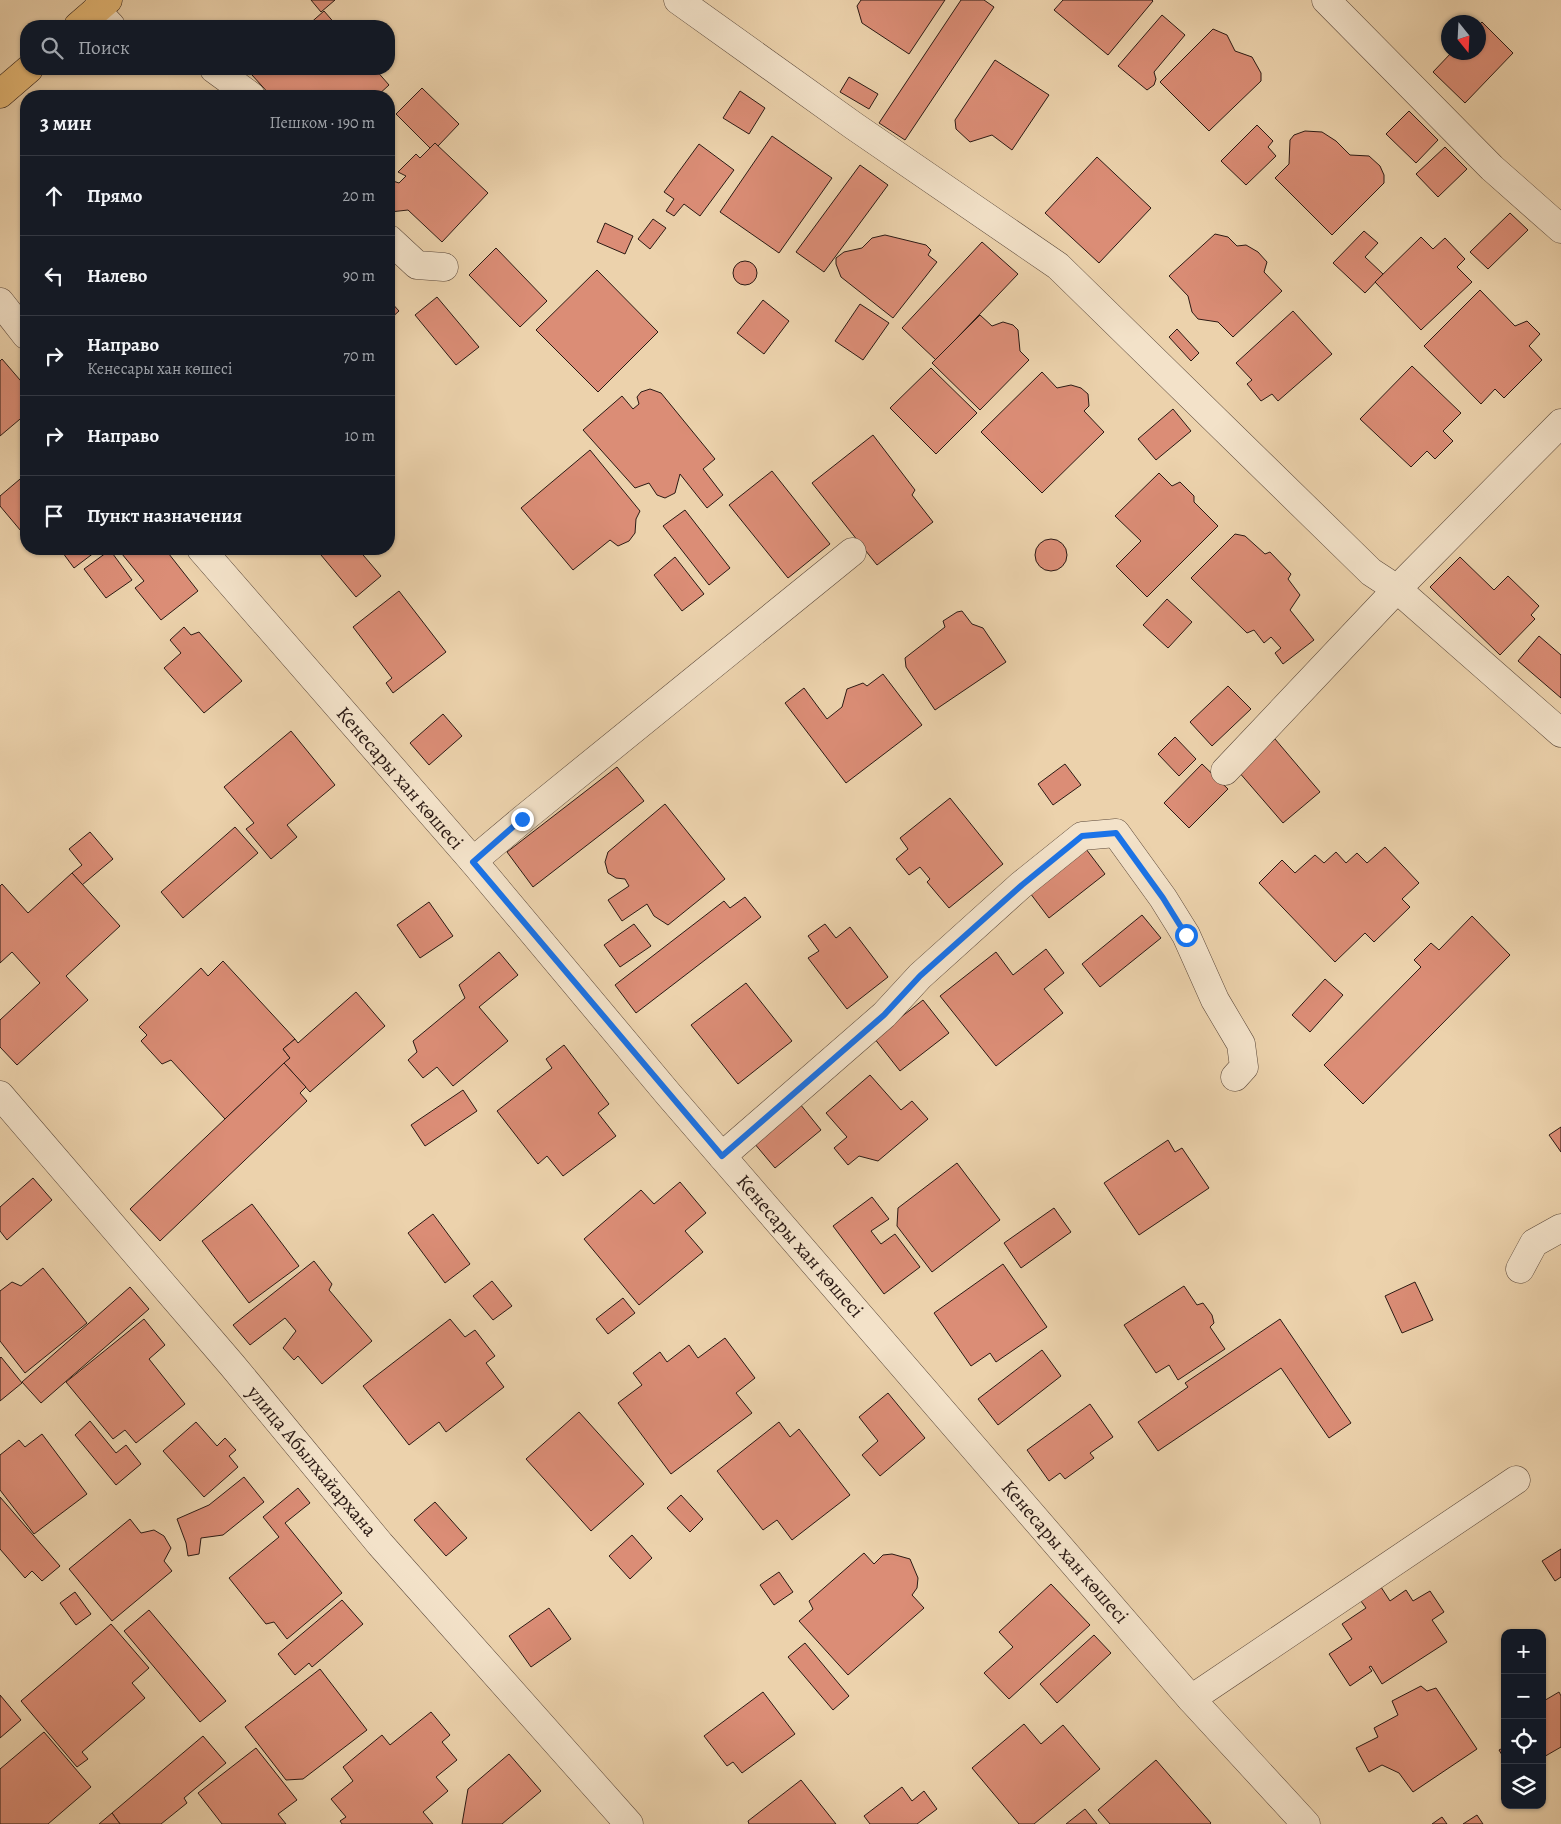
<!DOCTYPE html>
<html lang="ru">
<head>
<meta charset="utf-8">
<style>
  :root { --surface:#171b24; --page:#20242c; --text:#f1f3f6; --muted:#9ea1a6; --line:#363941 }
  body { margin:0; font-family:Alegreya,serif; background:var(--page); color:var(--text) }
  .controls { position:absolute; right:15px; bottom:15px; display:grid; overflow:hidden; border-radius:10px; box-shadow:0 1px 4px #0004 }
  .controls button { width:45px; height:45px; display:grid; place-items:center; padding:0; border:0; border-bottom:1px solid var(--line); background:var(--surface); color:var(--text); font:25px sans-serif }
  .compass { position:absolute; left:1441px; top:15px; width:45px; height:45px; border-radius:50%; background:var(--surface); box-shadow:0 1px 4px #0004; rotate:162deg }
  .stop { position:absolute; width:15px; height:15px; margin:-11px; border:4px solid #1a73e8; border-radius:50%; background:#fff }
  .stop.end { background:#1a73e8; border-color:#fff; box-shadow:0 1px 5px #0008 }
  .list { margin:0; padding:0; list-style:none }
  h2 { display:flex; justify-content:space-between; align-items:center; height:65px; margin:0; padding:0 20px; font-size:21px }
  h2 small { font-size:16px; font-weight:400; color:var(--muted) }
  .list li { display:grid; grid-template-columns:32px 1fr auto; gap:15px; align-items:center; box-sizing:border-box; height:80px; padding:0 20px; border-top:1px solid var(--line) }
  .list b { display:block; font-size:19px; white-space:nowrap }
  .list p { margin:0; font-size:16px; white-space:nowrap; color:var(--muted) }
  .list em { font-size:16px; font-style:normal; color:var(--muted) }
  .icon { flex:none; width:28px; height:28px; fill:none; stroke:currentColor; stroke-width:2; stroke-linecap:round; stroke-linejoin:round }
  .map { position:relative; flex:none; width:1561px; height:1824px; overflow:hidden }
  .search { position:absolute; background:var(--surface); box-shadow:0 1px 4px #0004; left:20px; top:20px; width:375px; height:55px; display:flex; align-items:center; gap:12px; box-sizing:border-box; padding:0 18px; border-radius:20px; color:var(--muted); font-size:19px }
  .panel { position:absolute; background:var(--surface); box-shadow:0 1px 4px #0004; left:20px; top:90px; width:375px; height:465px; border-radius:20px }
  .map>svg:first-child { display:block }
</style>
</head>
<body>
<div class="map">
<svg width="1561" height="1824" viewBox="0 0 1561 1824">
  <rect width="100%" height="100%" fill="#ecd2ac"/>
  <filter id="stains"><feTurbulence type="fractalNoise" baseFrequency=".004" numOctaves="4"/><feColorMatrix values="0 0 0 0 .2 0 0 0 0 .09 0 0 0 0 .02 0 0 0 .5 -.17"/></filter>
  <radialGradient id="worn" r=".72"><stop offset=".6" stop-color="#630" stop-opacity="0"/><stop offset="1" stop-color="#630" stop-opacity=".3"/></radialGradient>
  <g fill="#db8d76" stroke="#2b1a14">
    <polygon points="311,0 335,0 321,12"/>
    <polygon points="861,0 945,0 909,54 862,23 857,6"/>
    <polygon points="961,0 984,0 994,7 905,140 879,123"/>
    <polygon points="1063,0 1152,0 1153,1 1108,55 1054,10"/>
    <polygon points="324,11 337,26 307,26"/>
    <polygon points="1162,15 1185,35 1154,72 1156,79 1154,85 1147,90 1118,66"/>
    <polygon points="235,21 239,26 229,26"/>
    <polygon points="1482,22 1513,53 1465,103 1433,72 1452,52 1478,52 1478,26"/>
    <polygon points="1213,29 1227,35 1235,51 1252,57 1261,73 1261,81 1209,131 1160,82"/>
    <polygon points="995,60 1049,95 1012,150 992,135 970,142 956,129 955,120"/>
    <polygon points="240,69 252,69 245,75"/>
    <polygon points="258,69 375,69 389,85 377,96 271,96 252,75"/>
    <polygon points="849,77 878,94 869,109 840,92"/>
    <polygon points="422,88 459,124 438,146 435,143 430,148 396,114"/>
    <polygon points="740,91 765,108 749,134 723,118"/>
    <polygon points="1409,111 1438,140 1416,163 1386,134"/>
    <polygon points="1257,125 1273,141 1268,147 1276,156 1246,185 1221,161"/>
    <polygon points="1305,131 1322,132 1336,141 1350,155 1369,156 1380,166 1384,175 1384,183 1332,235 1275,178 1289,164 1290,140 1294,135"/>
    <polygon points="772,136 832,178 779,253 720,212"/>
    <polygon points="435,143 488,193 442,242 408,210 390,212 389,208 389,183 393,181 399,183 406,176 398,172 416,154 420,158"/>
    <polygon points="699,144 734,170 700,216 684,204 674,216 666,211 674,199 664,192"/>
    <polygon points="1445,147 1467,169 1438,197 1416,174"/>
    <polygon points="1097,157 1151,208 1099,263 1045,213"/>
    <polygon points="860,165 888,185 824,272 796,252"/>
    <polygon points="1510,213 1528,230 1488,269 1470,252"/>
    <polygon points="653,219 666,228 650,249 638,239"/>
    <polygon points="605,223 633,236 625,254 597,242"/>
    <polygon points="1364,231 1378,243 1365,257 1383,274 1365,293 1333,263"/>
    <polygon points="1215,234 1228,237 1237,246 1246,245 1258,252 1267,262 1264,272 1282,291 1233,337 1218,322 1198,319 1192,312 1188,296 1169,276"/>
    <polygon points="885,235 926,245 931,250 928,255 937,262 893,318 841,277 836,264 836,258 844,252 862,248 872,238"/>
    <polygon points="1421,237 1433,249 1445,238 1465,259 1457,267 1472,282 1421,330 1375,282"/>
    <polygon points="982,242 1018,274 936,360 902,328"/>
    <polygon points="496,248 547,301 520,327 469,275"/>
    <circle cx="745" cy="273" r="12"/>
    <polygon points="597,270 658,332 598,392 536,330"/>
    <polygon points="1480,290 1515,326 1527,321 1540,334 1529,346 1542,360 1504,398 1495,389 1481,404 1424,346"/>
    <polygon points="437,297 479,347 456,365 415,315"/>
    <polygon points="389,300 399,311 389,320"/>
    <polygon points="763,300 789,321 764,354 737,333"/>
    <polygon points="860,304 889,323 863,360 835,341"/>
    <polygon points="1293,311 1332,354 1278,401 1272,394 1261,401 1247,384 1252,380 1236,363"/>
    <polygon points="980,315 992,326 1003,322 1013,325 1018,330 1020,351 1029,360 980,410 932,363"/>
    <polygon points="1177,329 1199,353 1191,361 1169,337"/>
    <polygon points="2,359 26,387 26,414 0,436 0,361"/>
    <polygon points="1412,366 1461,413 1443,431 1453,441 1435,459 1427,451 1411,467 1360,419"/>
    <polygon points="931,368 977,413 936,454 890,408"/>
    <polygon points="1042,372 1057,388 1071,385 1081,388 1088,394 1089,406 1084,411 1104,432 1042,493 981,432"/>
    <polygon points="650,389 661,393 715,459 703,469 723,495 707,508 680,474 675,493 665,498 657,495 649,483 635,488 583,430 622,396 633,409 639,404 637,397 641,392"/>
    <polygon points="1173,409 1191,431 1156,460 1138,439"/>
    <polygon points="873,435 915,490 912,495 933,522 877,565 812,483"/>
    <polygon points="590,450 640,511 636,519 635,533 629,541 618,546 610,540 573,570 521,508"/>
    <polygon points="772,471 830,544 788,578 729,505"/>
    <polygon points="1159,473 1172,486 1180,482 1194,496 1194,502 1218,526 1147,597 1116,566 1141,541 1115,516"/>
    <polygon points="26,474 26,537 0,506 0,496"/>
    <polygon points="685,510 730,568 709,585 663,526"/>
    <polygon points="1235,534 1245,536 1265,554 1270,552 1291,574 1288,579 1300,595 1290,610 1314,640 1283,664 1275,653 1281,648 1271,637 1264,643 1254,630 1247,633 1191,578"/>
    <circle cx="1051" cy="555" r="16"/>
    <polygon points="60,549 99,549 74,568"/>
    <polygon points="128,549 165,549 198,591 161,620 135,588 144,581 122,554"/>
    <polygon points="316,549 358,549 381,576 356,597"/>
    <polygon points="110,550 132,580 106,598 84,569"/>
    <polygon points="675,557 704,594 682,611 654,575"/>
    <polygon points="1460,557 1494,590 1508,576 1539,606 1531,615 1535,619 1500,655 1430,587"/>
    <polygon points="399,591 446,652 393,693 386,683 392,678 353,627"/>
    <polygon points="1167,599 1192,622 1168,648 1143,625"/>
    <polygon points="962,611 972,624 983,628 1006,662 935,710 906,667 905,658 945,627 943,621 957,612"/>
    <polygon points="184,627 191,635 199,632 242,681 204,713 164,668 181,653 170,640"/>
    <polygon points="1539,636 1561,655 1561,698 1518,661"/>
    <polygon points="883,674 922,725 846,783 785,703 804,688 827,719 842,707 847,689 863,683 867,686"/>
    <polygon points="1228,686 1251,709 1212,746 1190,722"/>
    <polygon points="443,714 462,736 429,765 410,743"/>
    <polygon points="291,731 335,785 287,825 297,837 271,859 246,829 254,823 224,787"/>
    <polygon points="1175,737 1196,759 1179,776 1158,754"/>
    <polygon points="1275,739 1320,792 1283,823 1238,771"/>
    <polygon points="1065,764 1081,785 1053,805 1038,784"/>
    <polygon points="1202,764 1228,789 1189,828 1164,803"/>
    <polygon points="617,767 644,801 533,887 507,852"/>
    <polygon points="950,798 1003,864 949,908 927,882 930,879 920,867 909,875 896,859 908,849 900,838"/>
    <polygon points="665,804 725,879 668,925 654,916 647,904 622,921 608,900 629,886 625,879 616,878 608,873 605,862 608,852"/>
    <polygon points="235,827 258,853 183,918 161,892"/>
    <polygon points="90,832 113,859 82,885 72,873 82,865 69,849"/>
    <polygon points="1385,847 1419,883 1402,899 1410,907 1374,942 1365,933 1335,962 1259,883 1282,860 1295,873 1315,855 1324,863 1336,852 1346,863 1357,853 1367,863"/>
    <polygon points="1086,849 1105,874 1049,918 1030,893"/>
    <polygon points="72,873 120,926 66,976 88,1000 17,1065 0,1047 0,1020 40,983 12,952 0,963 0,886 2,884 28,913"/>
    <polygon points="745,897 761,917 636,1013 615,985 724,901 730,908"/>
    <polygon points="429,902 453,936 420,958 397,925"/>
    <polygon points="1142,915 1161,938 1100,987 1082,964"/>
    <polygon points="1472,916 1510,955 1363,1104 1324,1065 1421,967 1414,960 1431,943 1439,950"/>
    <polygon points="634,924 651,946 620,967 604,945"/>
    <polygon points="825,924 836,938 850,927 888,977 847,1009 808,958 819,951 808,936"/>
    <polygon points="1046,949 1064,973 1044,989 1063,1013 996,1066 940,996 996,952 1013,975"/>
    <polygon points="499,952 518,975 479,1007 508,1041 453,1086 437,1067 423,1078 408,1060 417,1052 413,1041 465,998 459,985"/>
    <polygon points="223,961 295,1039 283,1049 290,1058 225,1119 171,1060 162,1064 141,1041 147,1035 139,1027 201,968 208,976"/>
    <polygon points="1325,979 1343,995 1310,1032 1292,1015"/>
    <polygon points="746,983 792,1041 738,1084 691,1025"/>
    <polygon points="356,992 385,1026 310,1092 284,1063 290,1058 283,1049 295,1039 298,1043"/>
    <polygon points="923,1000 949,1033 900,1071 874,1038"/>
    <polygon points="564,1045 609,1104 598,1113 616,1136 563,1176 547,1156 538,1164 497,1111 552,1068 546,1059"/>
    <polygon points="284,1063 306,1087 300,1093 307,1101 160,1241 130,1209"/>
    <polygon points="870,1075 901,1110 912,1101 928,1119 878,1161 859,1156 848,1165 834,1148 847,1137 826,1113"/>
    <polygon points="463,1090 477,1111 425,1146 411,1125"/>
    <polygon points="800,1104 821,1130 775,1168 754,1143"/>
    <polygon points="1561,1127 1561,1152 1549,1135"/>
    <polygon points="1168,1140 1175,1152 1182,1148 1209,1188 1139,1235 1104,1183"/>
    <polygon points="957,1163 1000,1220 932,1272 897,1226 898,1208"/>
    <polygon points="33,1178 52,1200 7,1240 0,1231 0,1207"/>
    <polygon points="680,1182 706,1213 685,1231 703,1252 639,1305 584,1239 641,1190 654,1204"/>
    <polygon points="872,1197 889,1219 871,1231 881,1244 895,1234 920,1267 884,1294 833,1226"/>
    <polygon points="252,1204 299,1266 249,1303 202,1241"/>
    <polygon points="1054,1208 1071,1232 1021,1268 1004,1243"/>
    <polygon points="433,1214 470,1264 445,1283 408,1233"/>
    <polygon points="314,1261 332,1284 329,1290 372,1341 322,1384 298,1356 294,1360 283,1348 296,1331 285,1318 250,1345 233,1325"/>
    <polygon points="1003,1264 1047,1327 996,1362 990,1353 971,1366 934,1313"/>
    <polygon points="43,1268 87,1323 25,1373 0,1341 0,1291 12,1282 21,1286"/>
    <polygon points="492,1281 512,1306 493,1320 473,1296"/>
    <polygon points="1415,1282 1433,1320 1402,1333 1385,1296"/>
    <polygon points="1184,1286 1197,1305 1203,1303 1212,1315 1214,1323 1210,1327 1225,1349 1178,1380 1169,1365 1156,1373 1124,1325"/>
    <polygon points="130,1287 149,1309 41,1403 22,1382"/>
    <polygon points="623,1298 635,1313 608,1334 596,1319"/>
    <polygon points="144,1319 165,1345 149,1359 185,1404 136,1443 125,1430 113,1439 66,1382"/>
    <polygon points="450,1319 465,1337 475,1330 495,1356 486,1363 504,1387 446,1432 439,1422 409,1445 363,1386"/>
    <polygon points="1280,1319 1351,1423 1329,1438 1281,1368 1158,1451 1138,1422 1188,1387 1185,1383"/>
    <polygon points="725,1338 755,1378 736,1393 752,1413 671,1474 618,1403 642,1385 633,1373 660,1352 667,1362 689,1345 698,1358"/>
    <polygon points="1042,1350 1061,1376 998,1425 978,1399"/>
    <polygon points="1,1357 22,1383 0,1401 0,1358"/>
    <polygon points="888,1393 925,1438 880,1476 862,1455 878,1441 859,1417"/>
    <polygon points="1090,1404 1113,1437 1090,1453 1094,1458 1065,1479 1060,1473 1049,1481 1027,1450"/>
    <polygon points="579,1412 644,1484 591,1531 526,1459"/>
    <polygon points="90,1421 116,1453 126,1445 141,1464 116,1485 75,1435"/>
    <polygon points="196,1422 217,1446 225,1438 236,1450 229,1456 238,1467 204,1497 163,1451"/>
    <polygon points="779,1422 790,1437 799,1429 850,1495 792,1540 777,1520 763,1530 717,1471"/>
    <polygon points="42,1434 87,1494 34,1534 0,1490 0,1455 19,1440 25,1447"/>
    <polygon points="244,1477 264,1502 223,1535 201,1538 199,1554 188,1556 186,1543 177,1519 209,1505"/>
    <polygon points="298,1488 310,1503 285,1523 342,1593 287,1639 274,1622 266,1624 229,1578 279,1537 263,1517"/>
    <polygon points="681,1495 703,1519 690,1532 667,1508"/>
    <polygon points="0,1497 60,1566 42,1581 32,1571 25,1578 0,1549"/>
    <polygon points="435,1502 467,1538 446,1556 414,1520"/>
    <polygon points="130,1519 141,1533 154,1530 164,1536 171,1548 164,1561 172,1571 112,1621 69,1569"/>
    <polygon points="632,1535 652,1558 630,1579 609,1556"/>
    <polygon points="1561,1549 1561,1577 1555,1581 1542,1561"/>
    <polygon points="864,1553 874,1564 883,1555 892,1554 910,1559 918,1578 917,1588 912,1595 924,1608 848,1675 799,1621 813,1609 809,1601"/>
    <polygon points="779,1572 793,1592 774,1605 760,1585"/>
    <polygon points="1051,1584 1090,1625 1009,1699 984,1673 1013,1647 999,1632"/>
    <polygon points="1379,1584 1390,1601 1406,1590 1413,1601 1430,1591 1444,1612 1432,1620 1447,1642 1382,1684 1371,1666 1369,1667 1372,1671 1350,1686 1329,1654 1352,1639 1342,1624 1366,1608 1358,1597"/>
    <polygon points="75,1592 91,1614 76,1625 60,1603"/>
    <polygon points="342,1600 363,1624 312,1667 309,1663 295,1675 278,1654"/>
    <polygon points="549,1608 571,1639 531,1667 509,1636"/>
    <polygon points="149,1610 226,1701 200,1722 124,1631"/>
    <polygon points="111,1624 149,1668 132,1683 145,1698 82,1752 88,1759 77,1767 21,1701"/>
    <polygon points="1094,1635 1111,1653 1057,1703 1040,1684"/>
    <polygon points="805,1643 849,1696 833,1710 788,1657"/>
    <polygon points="320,1669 367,1730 303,1779 286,1780 245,1727"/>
    <polygon points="1421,1686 1427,1691 1436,1688 1477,1749 1413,1792 1399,1773 1382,1765 1369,1772 1356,1748 1378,1737 1374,1728 1398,1715 1392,1701"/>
    <polygon points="763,1692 795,1734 742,1773 733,1762 727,1766 704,1736"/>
    <polygon points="1559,1692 1561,1696 1561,1747 1542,1758 1542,1724 1545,1723 1542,1717 1542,1702"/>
    <polygon points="0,1695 21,1720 0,1738"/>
    <polygon points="431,1712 450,1735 442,1742 457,1760 436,1777 448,1791 423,1812 433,1824 342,1824 340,1821 346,1817 331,1799 353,1781 343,1767 382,1735 390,1745"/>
    <polygon points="1024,1724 1041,1744 1063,1725 1100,1769 1034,1824 1019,1824 972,1768"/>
    <polygon points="44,1732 91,1787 48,1824 0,1824 0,1769"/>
    <polygon points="203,1736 226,1763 184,1798 187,1803 161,1824 120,1824 112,1813"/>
    <polygon points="1505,1747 1505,1760 1499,1750"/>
    <polygon points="256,1748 297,1800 278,1814 286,1824 222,1824 198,1793"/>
    <polygon points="509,1754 541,1791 502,1824 462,1824 468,1789"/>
    <polygon points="1156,1760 1211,1823 1210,1824 1110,1824 1098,1810"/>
    <polygon points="801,1780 836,1824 749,1824 748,1821"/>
    <polygon points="902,1787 912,1801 924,1791 937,1809 917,1824 870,1824 864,1816"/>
    <polygon points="1085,1809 1097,1824 1066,1824"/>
    <polygon points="112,1813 120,1824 99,1824"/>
    <polygon points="1477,1815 1483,1824 1463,1824"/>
    <polygon points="1442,1817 1447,1824 1432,1824"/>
  </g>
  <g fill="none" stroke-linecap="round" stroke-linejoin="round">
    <g stroke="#5b483a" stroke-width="29">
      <g id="minor">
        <polyline points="678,0 854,126 1058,266 1371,572 1397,589 1561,733"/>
        <polyline points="1326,0 1492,168 1561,229"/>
        <polyline points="96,10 111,26"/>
        <polyline points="214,69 251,96"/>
        <polyline points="389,239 417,265 444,267"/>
        <polyline points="0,302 26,335"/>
        <polyline points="201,549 473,861 669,1095 1191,1699 1306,1824"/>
        <polyline points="1225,771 1397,589 1561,423"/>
        <polyline points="473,861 523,819 852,552"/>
        <polyline points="0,1095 232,1365 380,1544 629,1824"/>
        <polyline points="722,1156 884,1015 920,976 1021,885 1082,836 1116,833 1163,898 1186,935 1215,1000 1241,1044 1244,1067 1235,1077"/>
        <polyline points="1520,1269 1534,1243 1561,1228"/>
        <polyline points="1191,1699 1516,1480"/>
      </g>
    </g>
    <g stroke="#2b1a14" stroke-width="29">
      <g id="major">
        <polyline points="78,26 108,0"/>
        <polyline points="0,94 29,69"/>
      </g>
    </g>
    <use href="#minor" stroke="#f3e2c9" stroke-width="28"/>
    <use href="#major" stroke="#e6b976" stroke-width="28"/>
  </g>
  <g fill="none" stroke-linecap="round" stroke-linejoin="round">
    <polyline stroke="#1a73e8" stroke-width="6" points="522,819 473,862 722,1156 884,1015 920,976 1022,885 1082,836 1116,833 1163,898 1186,935"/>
  </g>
  <g text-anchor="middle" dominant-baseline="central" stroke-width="4" stroke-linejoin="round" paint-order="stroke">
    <g font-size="20" fill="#2b1a14" stroke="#f3e2c9">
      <text transform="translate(400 778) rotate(49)">Кенесары хан көшесі</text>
      <text transform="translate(800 1246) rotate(49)">Кенесары хан көшесі</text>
      <text transform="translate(312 1461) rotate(50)">улица Абылхайархана</text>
      <text transform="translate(1065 1552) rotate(49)">Кенесары хан көшесі</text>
    </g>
  </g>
  <rect width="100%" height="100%" filter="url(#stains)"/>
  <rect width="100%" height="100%" fill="url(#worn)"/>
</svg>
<div class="controls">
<button>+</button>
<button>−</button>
<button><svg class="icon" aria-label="locate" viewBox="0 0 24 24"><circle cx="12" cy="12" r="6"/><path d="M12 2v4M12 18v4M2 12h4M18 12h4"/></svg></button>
<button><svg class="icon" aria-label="layers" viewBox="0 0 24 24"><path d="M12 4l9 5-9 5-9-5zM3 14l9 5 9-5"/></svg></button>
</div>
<svg class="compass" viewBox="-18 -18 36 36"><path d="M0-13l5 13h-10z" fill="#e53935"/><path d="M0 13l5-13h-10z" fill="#9ea1a6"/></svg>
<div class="stop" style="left:1186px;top:935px"></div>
<div class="stop end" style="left:522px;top:819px"></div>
<div class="search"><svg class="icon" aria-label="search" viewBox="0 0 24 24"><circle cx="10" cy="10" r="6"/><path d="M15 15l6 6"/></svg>Поиск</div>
<section class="panel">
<h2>3 мин<small>Пешком · 190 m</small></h2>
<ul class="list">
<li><svg class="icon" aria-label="ahead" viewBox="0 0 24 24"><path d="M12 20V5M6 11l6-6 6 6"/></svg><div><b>Прямо</b></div><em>20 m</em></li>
<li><svg class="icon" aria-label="left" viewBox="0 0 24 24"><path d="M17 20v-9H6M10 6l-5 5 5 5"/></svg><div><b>Налево</b></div><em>90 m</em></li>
<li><svg class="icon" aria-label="right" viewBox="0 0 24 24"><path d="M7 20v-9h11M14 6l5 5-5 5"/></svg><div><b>Направо</b><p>Кенесары хан көшесі</p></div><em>70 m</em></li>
<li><svg class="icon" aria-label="right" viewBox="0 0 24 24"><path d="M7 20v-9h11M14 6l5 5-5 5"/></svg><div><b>Направо</b></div><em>10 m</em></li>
<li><svg class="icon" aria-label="arrive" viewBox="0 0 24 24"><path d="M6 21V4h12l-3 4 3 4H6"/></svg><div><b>Пункт назначения</b></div></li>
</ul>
</section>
</div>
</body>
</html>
